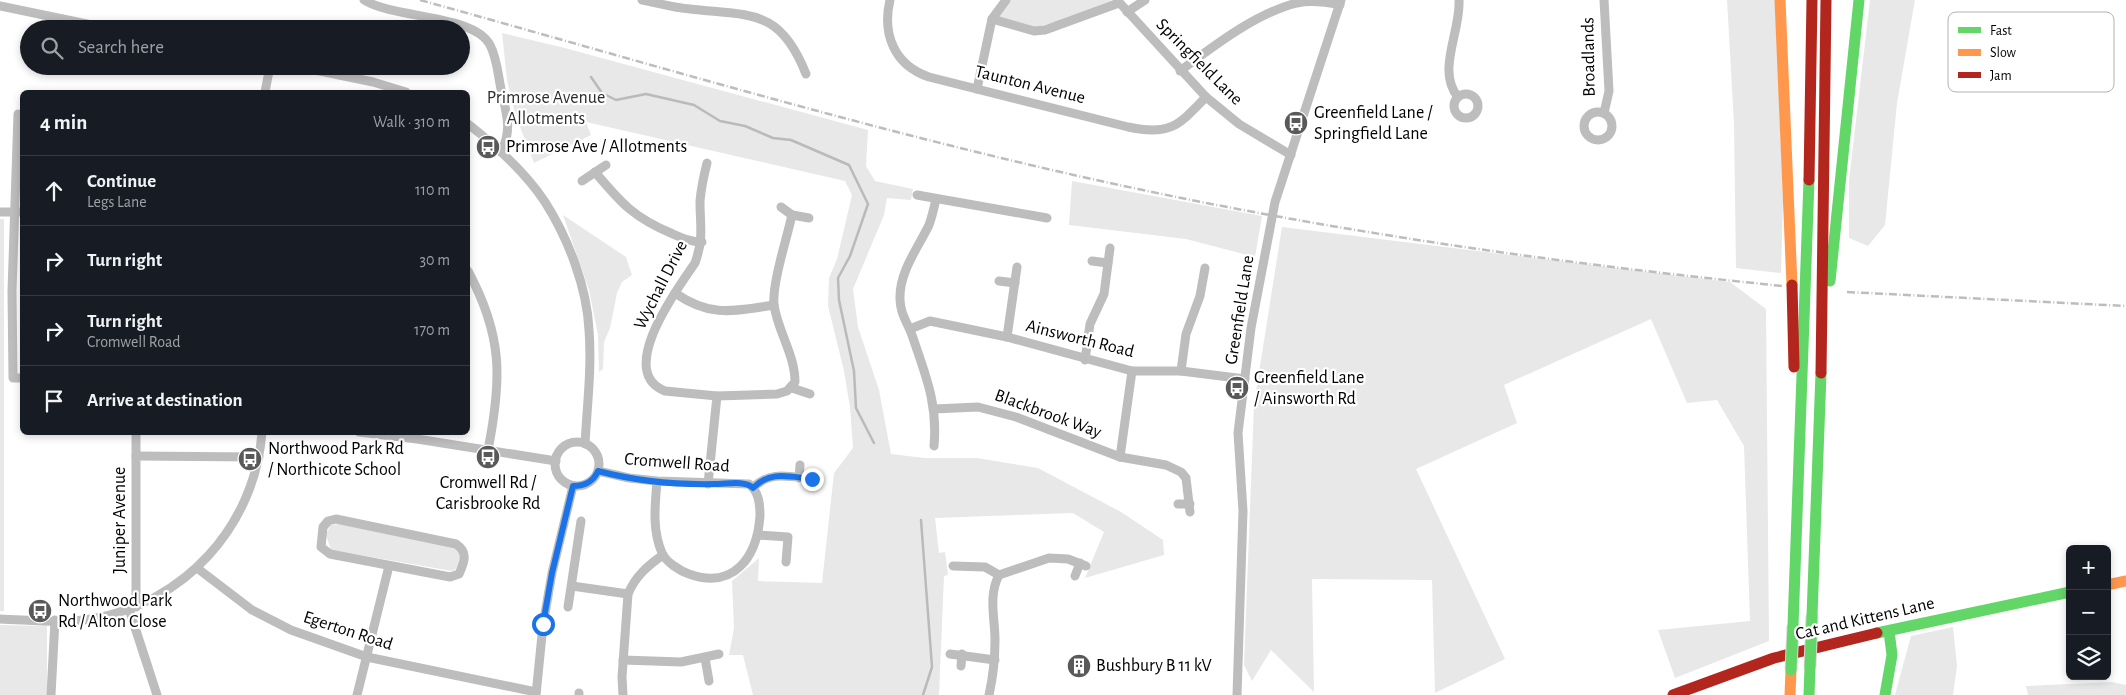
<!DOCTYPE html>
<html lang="en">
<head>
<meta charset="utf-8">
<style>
  :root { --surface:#171b24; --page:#242831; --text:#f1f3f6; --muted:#9ea1a6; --line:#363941 }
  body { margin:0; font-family:"Alegreya Sans",sans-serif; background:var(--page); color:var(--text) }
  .controls { position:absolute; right:15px; bottom:15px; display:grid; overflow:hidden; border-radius:8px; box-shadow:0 2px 8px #0003 }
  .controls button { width:45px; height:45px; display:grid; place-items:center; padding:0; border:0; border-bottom:1px solid var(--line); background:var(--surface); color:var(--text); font:25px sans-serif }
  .stop { position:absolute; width:15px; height:15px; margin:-11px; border:4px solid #1a73e8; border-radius:50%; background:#fff }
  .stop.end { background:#1a73e8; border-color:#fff; box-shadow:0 1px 5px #0008 }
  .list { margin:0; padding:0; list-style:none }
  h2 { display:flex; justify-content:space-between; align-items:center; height:65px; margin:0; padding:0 20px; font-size:21px }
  h2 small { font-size:16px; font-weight:400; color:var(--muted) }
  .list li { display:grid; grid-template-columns:32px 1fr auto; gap:15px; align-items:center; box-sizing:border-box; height:70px; padding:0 20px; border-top:1px solid var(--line) }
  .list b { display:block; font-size:19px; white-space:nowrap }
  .list p { margin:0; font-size:16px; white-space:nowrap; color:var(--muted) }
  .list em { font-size:16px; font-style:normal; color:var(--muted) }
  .icon { flex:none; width:28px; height:28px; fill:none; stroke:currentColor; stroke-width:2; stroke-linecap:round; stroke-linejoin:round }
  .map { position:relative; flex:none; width:2126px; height:695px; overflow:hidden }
  .search { position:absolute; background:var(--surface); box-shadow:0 2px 8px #0003; left:20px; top:20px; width:450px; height:55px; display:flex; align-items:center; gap:12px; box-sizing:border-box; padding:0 18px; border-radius:28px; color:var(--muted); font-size:19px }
  .panel { position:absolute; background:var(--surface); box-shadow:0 2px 8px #0003; left:20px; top:90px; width:450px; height:345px; border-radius:8px }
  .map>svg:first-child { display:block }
</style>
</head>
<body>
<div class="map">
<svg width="2126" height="695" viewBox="0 0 2126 695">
  <rect width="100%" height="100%" fill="#fff"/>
  <g fill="#e8e8e8">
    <polygon points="1009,0 1111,0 1114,4 1035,28 997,18"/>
    <polygon points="1727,0 1775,0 1783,201 1781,273 1736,268 1734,124"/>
    <polygon points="1870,0 1915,0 1897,103 1885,225 1868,246 1849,238 1849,180"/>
    <polygon points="502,33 561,47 868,130 866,166 875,181 913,189 911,200 887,198 884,215 853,289 858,327 879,390 891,454 925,458 977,458 1038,468 1121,512 1163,540 1164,555 1085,578 1104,532 1073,513 935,518 939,553 945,552 948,575 944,576 939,695 753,695 743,655 729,655 734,628 732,581 759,558 758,581 822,583 834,473 853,448 850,407 844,371 828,306 829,278 837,259 852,195 845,181 586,122 591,135 534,163 515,114 507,80"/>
    <polygon points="1072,181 1262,216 1255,257 1186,239 1069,225"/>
    <polygon points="563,215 626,257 632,275 622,282 617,293 610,328 604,342 603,369 599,372 598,335 589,290"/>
    <rect x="0" y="219" width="4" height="392"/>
    <polygon points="1282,227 1730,282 1766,309 1769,641 1675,678 1658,630 1750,621 1744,446 1717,400 1687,403 1651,319 1504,385 1517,423 1416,469 1505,659 1435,693 1432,580 1312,579 1314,692 1271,650 1252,681 1244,665 1254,404"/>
    <path d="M 339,524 L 456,548 C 463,556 463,566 452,571 L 331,550 L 326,535 L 330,525 Z"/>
    <polygon points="0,625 47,626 47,695 0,695"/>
    <polygon points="1953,627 1957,666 1953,695 1895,695 1911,636"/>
    <polygon points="2112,682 2126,685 2126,695 2028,695 2026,686"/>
  </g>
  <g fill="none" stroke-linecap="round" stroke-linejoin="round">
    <g stroke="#bababa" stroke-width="2.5">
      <polyline points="591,77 602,93 616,100 646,94 694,105 720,121 745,126 773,138 791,140 849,165 868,204 850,256 838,278 839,300 854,371 856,408 874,443"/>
      <polyline points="921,520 932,667 923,695"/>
    </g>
    <g stroke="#bdbdbd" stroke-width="9">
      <path d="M 364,0 C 394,19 474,14 490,45 C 497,58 498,75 501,89 C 506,112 513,130 501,152"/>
      <path d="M 642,0 C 658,3 674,8 690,9 C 751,16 780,8 806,74"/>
      <path d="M 890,0 C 882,34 894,65 929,77 L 1128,127 C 1170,136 1178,126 1206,97"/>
      <polyline points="1117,0 1206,97 1239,124 1291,155"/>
      <polyline points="0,6 111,29"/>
      <polyline points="1127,12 1145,0"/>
      <polyline points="992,19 1034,31 1045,30 1119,3"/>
      <polyline points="296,66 373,82 406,92"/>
      <path d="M 1180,71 C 1214,46 1256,13 1297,3 C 1311,0 1326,2 1340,5"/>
      <polyline points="977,89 992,19 1006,0"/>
      <polyline points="265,92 270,66"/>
      <circle cx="1466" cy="106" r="12"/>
      <path d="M 1458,97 C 1436,71 1461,31 1459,0"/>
      <circle cx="1598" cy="126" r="14"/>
      <polyline points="1604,113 1609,91 1604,0"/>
      <polyline points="18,114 12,291 13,378 22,378"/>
      <path d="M 468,124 C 495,145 526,173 545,202 C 568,238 587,287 589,330 C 592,368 587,406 585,444"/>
      <path d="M 707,163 C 704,175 701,189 700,201 C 700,226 704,238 695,263 C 678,288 615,372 665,391 L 717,396 L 708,484"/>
      <path d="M 595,172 C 621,203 634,218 673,234 C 682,238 691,242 702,242"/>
      <polyline points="582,181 606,165"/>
      <polyline points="917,195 1047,218"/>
      <polyline points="781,207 792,215 809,218"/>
      <polyline points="0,212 22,212"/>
      <polyline points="1092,261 1108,263"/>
      <path d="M 468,271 C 503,336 502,379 488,450"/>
      <polyline points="999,281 1015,283"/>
      <path d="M 675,293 C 711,318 734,311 774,305"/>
      <polyline points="910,329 930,321 1007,337 1132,371 1181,371 1245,379"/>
      <polyline points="1007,337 1017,267"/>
      <polyline points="1085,360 1090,324 1104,294 1110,248"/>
      <polyline points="1181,371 1186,334 1200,296 1205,268"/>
      <polyline points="792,388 810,394"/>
      <path d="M 717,396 L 777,394 L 787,391 L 795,382 C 795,355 778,332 774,305 C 772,283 787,238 792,215"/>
      <polyline points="934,409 978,407 1016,417 1120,457 1166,465 1181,472 1186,478 1190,512"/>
      <polyline points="359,432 417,439 556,461"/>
      <circle cx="577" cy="464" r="22"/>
      <path d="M 934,446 C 938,403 925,374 912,335 C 907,322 900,313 900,299 C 899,272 918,248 929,225 C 932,217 934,208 936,199"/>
      <polyline points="136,456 259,457"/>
      <polyline points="1120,457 1132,371"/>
      <path d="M 598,471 L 629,478 L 657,481 L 749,484 C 759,492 760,504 760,516 C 757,557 734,590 689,574 C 680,571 666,562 662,553 C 652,530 655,506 657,481"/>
      <polyline points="799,478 800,465"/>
      <path d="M 753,488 C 770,470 790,477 813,479"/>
      <polyline points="1178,504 1190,504"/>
      <path d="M 336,519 L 456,544 C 468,552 465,561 459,574 L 450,577 L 330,554 L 321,547 L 323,527 L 328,521 Z"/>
      <polyline points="758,535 788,537 786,562"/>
      <polyline points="953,566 985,567 999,575"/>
      <polyline points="197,568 252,610 291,630 367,657 536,692"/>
      <polyline points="1075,576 1080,563"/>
      <polyline points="572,586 628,594"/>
      <polyline points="136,607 136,432"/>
      <polyline points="568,607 581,521"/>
      <polyline points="129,609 157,695"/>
      <path d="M 0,619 C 30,620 62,624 91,619 C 184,604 255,526 262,432"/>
      <polyline points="950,654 995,660"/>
      <polyline points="705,658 709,681"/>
      <polyline points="623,660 681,662 719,654"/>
      <polyline points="961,666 962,654"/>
      <polyline points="579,693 579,695"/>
      <polyline points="51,695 55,620"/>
      <polyline points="357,695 389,566"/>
      <polyline points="536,695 543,625 552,573 573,486"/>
      <path d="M 623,695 L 622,677 L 628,594 C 635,577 647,566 663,555"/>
      <path d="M 989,695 C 993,677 995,659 995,640 C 995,618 988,596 999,575 L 1049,558 L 1068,559 L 1086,566"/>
      <polyline points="1237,695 1243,511 1238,433 1251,328 1275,202 1341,0"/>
    </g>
    <g stroke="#63d668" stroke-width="11">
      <polyline points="1830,281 1859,0"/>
      <polyline points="1812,616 1821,373"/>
      <polyline points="1793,626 1809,180"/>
      <polyline points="1877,633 2070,592"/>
      <polyline points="1809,695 1810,667"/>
      <polyline points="1885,695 1892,655 1889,631"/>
    </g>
    <g stroke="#ff974d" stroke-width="11">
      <polyline points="1780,0 1792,285"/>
      <polyline points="2107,585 2126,581"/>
      <polyline points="1790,695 1791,670"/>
    </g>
    <g stroke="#b3261e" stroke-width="11">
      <polyline points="1809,180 1812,0"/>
      <polyline points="1792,285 1794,367"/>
      <polyline points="1821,373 1826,0"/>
      <polyline points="1673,695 1774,658 1877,633"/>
    </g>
    <g stroke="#bdbdbd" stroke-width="2.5" stroke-dasharray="8 2.5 1 2.5" stroke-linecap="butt">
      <path d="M 420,0 C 658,66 896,138 1138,189 C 1350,234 1566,264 1782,286"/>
      <polyline points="1847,292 2126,306"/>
    </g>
    <g stroke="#dbdbdb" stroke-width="13" stroke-linecap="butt">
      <g id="fast-bridge">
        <polyline points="1810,667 1812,616"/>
        <polyline points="1791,670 1793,626"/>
      </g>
    </g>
    <use href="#fast-bridge" stroke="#63d668" stroke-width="11"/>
  </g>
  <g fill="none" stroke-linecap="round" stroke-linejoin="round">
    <path stroke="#1a73e8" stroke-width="6" d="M 543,624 L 552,573 L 573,486 C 585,486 593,482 598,471 C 636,481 677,485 716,484 C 727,484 745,480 753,488 C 770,470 790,477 812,479"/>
  </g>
  <defs>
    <g id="bus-disc" transform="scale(1.25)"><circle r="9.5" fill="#595959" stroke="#fff"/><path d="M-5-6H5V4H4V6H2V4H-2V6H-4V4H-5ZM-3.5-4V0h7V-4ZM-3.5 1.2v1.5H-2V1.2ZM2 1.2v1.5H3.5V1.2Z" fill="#fff"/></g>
    <g id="building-disc" transform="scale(1.25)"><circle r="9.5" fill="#595959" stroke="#fff"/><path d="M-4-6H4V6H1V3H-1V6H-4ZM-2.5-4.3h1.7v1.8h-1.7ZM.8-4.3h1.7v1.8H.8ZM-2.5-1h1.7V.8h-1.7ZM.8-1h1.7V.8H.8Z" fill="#fff"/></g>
  </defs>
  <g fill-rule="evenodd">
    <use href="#bus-disc" x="1296" y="123"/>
    <use href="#bus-disc" x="488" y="147"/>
    <use href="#bus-disc" x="1237" y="388"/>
    <use href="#bus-disc" x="488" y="457"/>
    <use href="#bus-disc" x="250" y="459"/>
    <use href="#bus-disc" x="40" y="611"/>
    <use href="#building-disc" x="1079" y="666"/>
  </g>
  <g text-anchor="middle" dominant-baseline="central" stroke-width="4.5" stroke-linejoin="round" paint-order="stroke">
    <g font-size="18" fill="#000" stroke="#fff">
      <text transform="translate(1589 57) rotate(-91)">Broadlands</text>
      <text transform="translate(1199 62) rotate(45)">Springfield Lane</text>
      <text transform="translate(1030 85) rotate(14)">Taunton Avenue</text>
      <text transform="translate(661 285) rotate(-63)">Wychall Drive</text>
      <text transform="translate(1240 310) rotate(-81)">Greenfield Lane</text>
      <text transform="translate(1080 339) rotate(14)">Ainsworth Road</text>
      <text transform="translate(1048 414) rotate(20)">Blackbrook Way</text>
      <text transform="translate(677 463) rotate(4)">Cromwell Road</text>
      <text transform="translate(120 520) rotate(-90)">Juniper Avenue</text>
      <text transform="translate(1865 619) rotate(-13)">Cat and Kittens Lane</text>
      <text transform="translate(348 631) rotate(18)">Egerton Road</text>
    </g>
    <g font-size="18" fill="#2c2c2c" stroke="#fff">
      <text x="546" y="98">Primrose Avenue<tspan x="546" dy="21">Allotments</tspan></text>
    </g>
    <g font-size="18" fill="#000" stroke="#fff" text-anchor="start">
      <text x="1314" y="113">Greenfield Lane /<tspan x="1314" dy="21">Springfield Lane</tspan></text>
      <text x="506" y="147">Primrose Ave / Allotments</text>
      <text x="1254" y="378">Greenfield Lane<tspan x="1254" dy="21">/ Ainsworth Rd</tspan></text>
      <text x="268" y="449">Northwood Park Rd<tspan x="268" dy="21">/ Northicote School</tspan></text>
      <text x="488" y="483" text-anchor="middle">Cromwell Rd /<tspan x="488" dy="21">Carisbrooke Rd</tspan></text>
      <text x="58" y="601">Northwood Park<tspan x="58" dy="21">Rd / Alton Close</tspan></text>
      <text x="1096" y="666">Bushbury B 11 kV</text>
    </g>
  </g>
  <rect x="1948" y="12" width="166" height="80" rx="8" fill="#fff" stroke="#b2b2b2" stroke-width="1"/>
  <rect x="1958" y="27" width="23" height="6" fill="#63d668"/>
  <rect x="1958" y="49" width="23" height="7" fill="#ff974d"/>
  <rect x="1958" y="72" width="23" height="6" fill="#b3261e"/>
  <g font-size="14" fill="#000">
    <text x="1990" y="35">Fast</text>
    <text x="1990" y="57">Slow</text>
    <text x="1990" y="80">Jam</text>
  </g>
</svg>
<div class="controls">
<button>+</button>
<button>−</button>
<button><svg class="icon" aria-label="layers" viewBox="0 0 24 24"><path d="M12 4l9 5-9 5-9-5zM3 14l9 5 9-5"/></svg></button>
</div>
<div class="stop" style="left:543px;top:624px"></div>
<div class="stop end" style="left:812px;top:479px"></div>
<div class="search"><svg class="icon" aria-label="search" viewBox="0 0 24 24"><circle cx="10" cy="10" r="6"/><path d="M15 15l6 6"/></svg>Search here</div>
<section class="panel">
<h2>4 min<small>Walk · 310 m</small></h2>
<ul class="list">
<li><svg class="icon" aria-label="ahead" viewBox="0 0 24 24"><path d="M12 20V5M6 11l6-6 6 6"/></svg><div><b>Continue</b><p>Legs Lane</p></div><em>110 m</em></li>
<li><svg class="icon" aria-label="right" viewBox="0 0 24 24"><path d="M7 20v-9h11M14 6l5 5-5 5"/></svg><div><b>Turn right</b></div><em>30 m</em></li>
<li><svg class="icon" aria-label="right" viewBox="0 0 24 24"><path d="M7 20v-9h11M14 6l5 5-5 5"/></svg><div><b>Turn right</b><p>Cromwell Road</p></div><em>170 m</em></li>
<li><svg class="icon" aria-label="arrive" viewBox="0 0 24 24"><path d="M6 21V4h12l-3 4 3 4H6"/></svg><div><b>Arrive at destination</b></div></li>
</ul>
</section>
</div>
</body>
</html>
